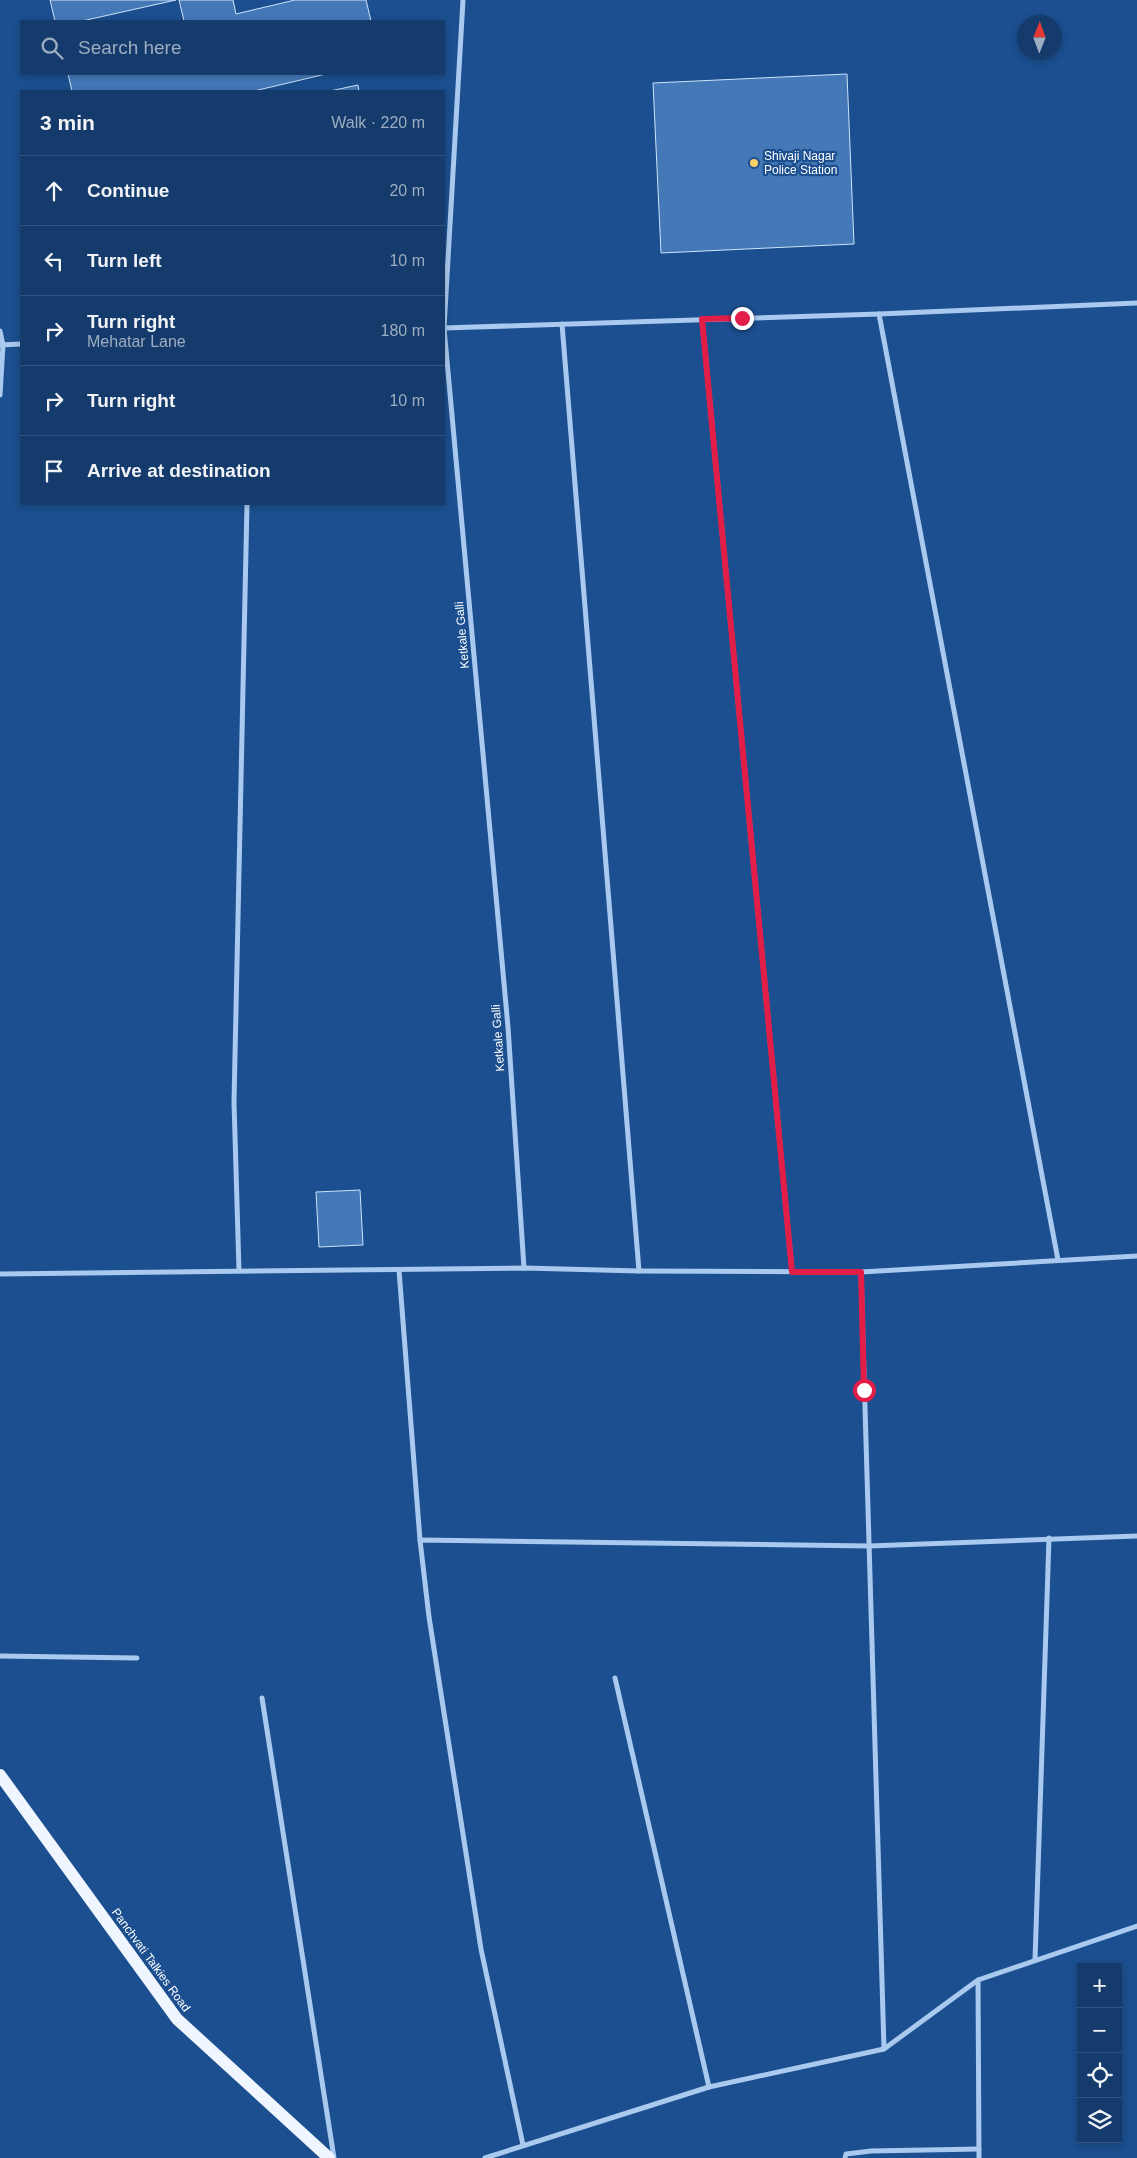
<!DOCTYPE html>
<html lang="en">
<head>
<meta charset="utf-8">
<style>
  :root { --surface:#143b6b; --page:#214673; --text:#f1f3f6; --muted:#9dadc1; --line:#33557e }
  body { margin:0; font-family:Arial,sans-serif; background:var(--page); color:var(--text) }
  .controls { position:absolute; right:15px; bottom:15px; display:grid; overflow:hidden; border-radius:0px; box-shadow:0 2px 8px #0003 }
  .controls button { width:45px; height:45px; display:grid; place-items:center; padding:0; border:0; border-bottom:1px solid var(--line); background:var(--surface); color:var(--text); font:25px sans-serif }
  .compass { position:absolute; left:1017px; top:15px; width:45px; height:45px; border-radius:50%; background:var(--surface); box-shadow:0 2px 8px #0003; rotate:1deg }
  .stop { position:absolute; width:15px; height:15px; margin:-11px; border:4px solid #e11d48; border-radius:50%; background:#fff }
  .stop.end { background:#e11d48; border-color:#fff; box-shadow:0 1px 5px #0008 }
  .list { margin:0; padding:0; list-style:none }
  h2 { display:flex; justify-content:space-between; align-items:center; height:65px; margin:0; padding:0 20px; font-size:21px }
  h2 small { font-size:16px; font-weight:400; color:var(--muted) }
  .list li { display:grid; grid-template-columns:32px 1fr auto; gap:15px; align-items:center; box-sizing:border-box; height:70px; padding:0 20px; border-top:1px solid var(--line) }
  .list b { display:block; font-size:19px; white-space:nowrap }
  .list p { margin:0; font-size:16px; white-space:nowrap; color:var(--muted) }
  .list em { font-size:16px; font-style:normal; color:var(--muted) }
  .icon { flex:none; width:28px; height:28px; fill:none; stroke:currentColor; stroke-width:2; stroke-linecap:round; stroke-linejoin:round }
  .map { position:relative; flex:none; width:1137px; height:2158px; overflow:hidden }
  .search { position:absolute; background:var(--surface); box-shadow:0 2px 8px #0003; left:20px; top:20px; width:425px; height:55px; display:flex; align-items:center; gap:12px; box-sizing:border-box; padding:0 18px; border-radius:0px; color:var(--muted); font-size:19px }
  .panel { position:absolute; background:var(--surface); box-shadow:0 2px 8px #0003; left:20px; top:90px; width:425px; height:415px; border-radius:0px }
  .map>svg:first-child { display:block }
</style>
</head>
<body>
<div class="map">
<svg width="1137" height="2158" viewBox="0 0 1137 2158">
  <rect width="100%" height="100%" fill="#1b4f8f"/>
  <g fill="#4478b7" stroke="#cfe3fa">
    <polygon points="50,0 176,0 82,21 55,21"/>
    <polygon points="179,0 233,0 236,14 295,0 366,0 371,21 184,21"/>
    <polygon points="68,74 326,74 254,91 72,91"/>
    <polygon points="847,74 854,244 661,253 653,83"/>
    <polygon points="358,85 359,91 330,91"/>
    <polygon points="360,1190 363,1245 319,1247 316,1192"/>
  </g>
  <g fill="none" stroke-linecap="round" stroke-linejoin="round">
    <g stroke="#a9c9ee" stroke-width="5">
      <polyline points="463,0 444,328 508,1027 524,1268"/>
      <polyline points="879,314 1058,1260"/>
      <polyline points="702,319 792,1272"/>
      <polyline points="562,324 639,1271"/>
      <polyline points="444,328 879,314 1137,303"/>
      <polyline points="0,331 3,345 0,395"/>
      <polyline points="0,345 21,344"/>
      <polyline points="399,1270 420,1540"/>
      <polyline points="239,1271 234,1102 247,504"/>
      <polyline points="861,1272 884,2049"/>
      <polyline points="0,1274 524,1268 639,1271 861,1272 1137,1256"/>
      <polyline points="0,1656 137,1658"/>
      <polyline points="615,1678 709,2087"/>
      <polyline points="262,1698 334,2158"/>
      <polyline points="1035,1960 1049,1538"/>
      <polyline points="978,1980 979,2158"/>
      <polyline points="523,2145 481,1949 429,1617 420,1540 869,1546 1137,1536"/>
      <polyline points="485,2158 709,2087 884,2049 978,1980 1137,1926"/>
      <polyline points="845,2158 846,2154 871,2151 979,2149"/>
    </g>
    <polyline stroke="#f0f6ff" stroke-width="12" points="0,1775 177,2019 329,2158"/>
  </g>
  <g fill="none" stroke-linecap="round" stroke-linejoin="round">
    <polyline stroke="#e11d48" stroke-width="6" points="742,318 702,319 792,1272 861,1272 864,1390"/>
  </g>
  <circle fill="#ffd166" stroke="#1b4f8f" stroke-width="2" cx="754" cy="163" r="5"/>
  <g text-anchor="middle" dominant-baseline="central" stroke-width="4.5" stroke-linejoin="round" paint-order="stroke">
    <g font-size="12" fill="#fff" stroke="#1b4f8f" text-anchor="start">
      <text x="764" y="156">Shivaji Nagar<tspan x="764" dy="14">Police Station</tspan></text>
    </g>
    <g font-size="12" fill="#fff" stroke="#1b4f8f">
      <text transform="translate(462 635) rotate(-95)">Ketkale Galli</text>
      <text transform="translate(498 1038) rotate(-94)">Ketkale Galli</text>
      <text transform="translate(151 1960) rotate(54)">Panchvati Talkies Road</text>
    </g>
  </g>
</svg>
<div class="controls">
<button>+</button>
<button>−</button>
<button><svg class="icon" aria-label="locate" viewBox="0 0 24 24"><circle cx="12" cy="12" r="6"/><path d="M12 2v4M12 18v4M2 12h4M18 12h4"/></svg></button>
<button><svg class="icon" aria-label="layers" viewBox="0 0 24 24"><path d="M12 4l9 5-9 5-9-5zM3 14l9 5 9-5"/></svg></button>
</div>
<svg class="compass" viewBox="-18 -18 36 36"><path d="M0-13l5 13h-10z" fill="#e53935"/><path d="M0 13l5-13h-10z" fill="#9dadc1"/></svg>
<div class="stop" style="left:864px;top:1390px"></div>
<div class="stop end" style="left:742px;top:318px"></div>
<div class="search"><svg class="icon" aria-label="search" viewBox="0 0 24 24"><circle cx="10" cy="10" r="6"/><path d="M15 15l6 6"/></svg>Search here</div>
<section class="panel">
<h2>3 min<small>Walk · 220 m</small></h2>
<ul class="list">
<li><svg class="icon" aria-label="ahead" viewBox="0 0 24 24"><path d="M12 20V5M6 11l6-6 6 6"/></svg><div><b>Continue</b></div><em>20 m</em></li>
<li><svg class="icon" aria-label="left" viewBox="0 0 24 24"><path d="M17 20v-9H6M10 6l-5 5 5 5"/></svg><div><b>Turn left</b></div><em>10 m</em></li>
<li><svg class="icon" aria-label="right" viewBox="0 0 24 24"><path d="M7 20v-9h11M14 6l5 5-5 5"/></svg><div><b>Turn right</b><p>Mehatar Lane</p></div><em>180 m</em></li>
<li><svg class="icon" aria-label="right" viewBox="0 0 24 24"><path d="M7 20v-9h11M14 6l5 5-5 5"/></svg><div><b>Turn right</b></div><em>10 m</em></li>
<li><svg class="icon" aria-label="arrive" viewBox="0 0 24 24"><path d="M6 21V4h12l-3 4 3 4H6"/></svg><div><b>Arrive at destination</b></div></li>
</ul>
</section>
</div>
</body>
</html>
